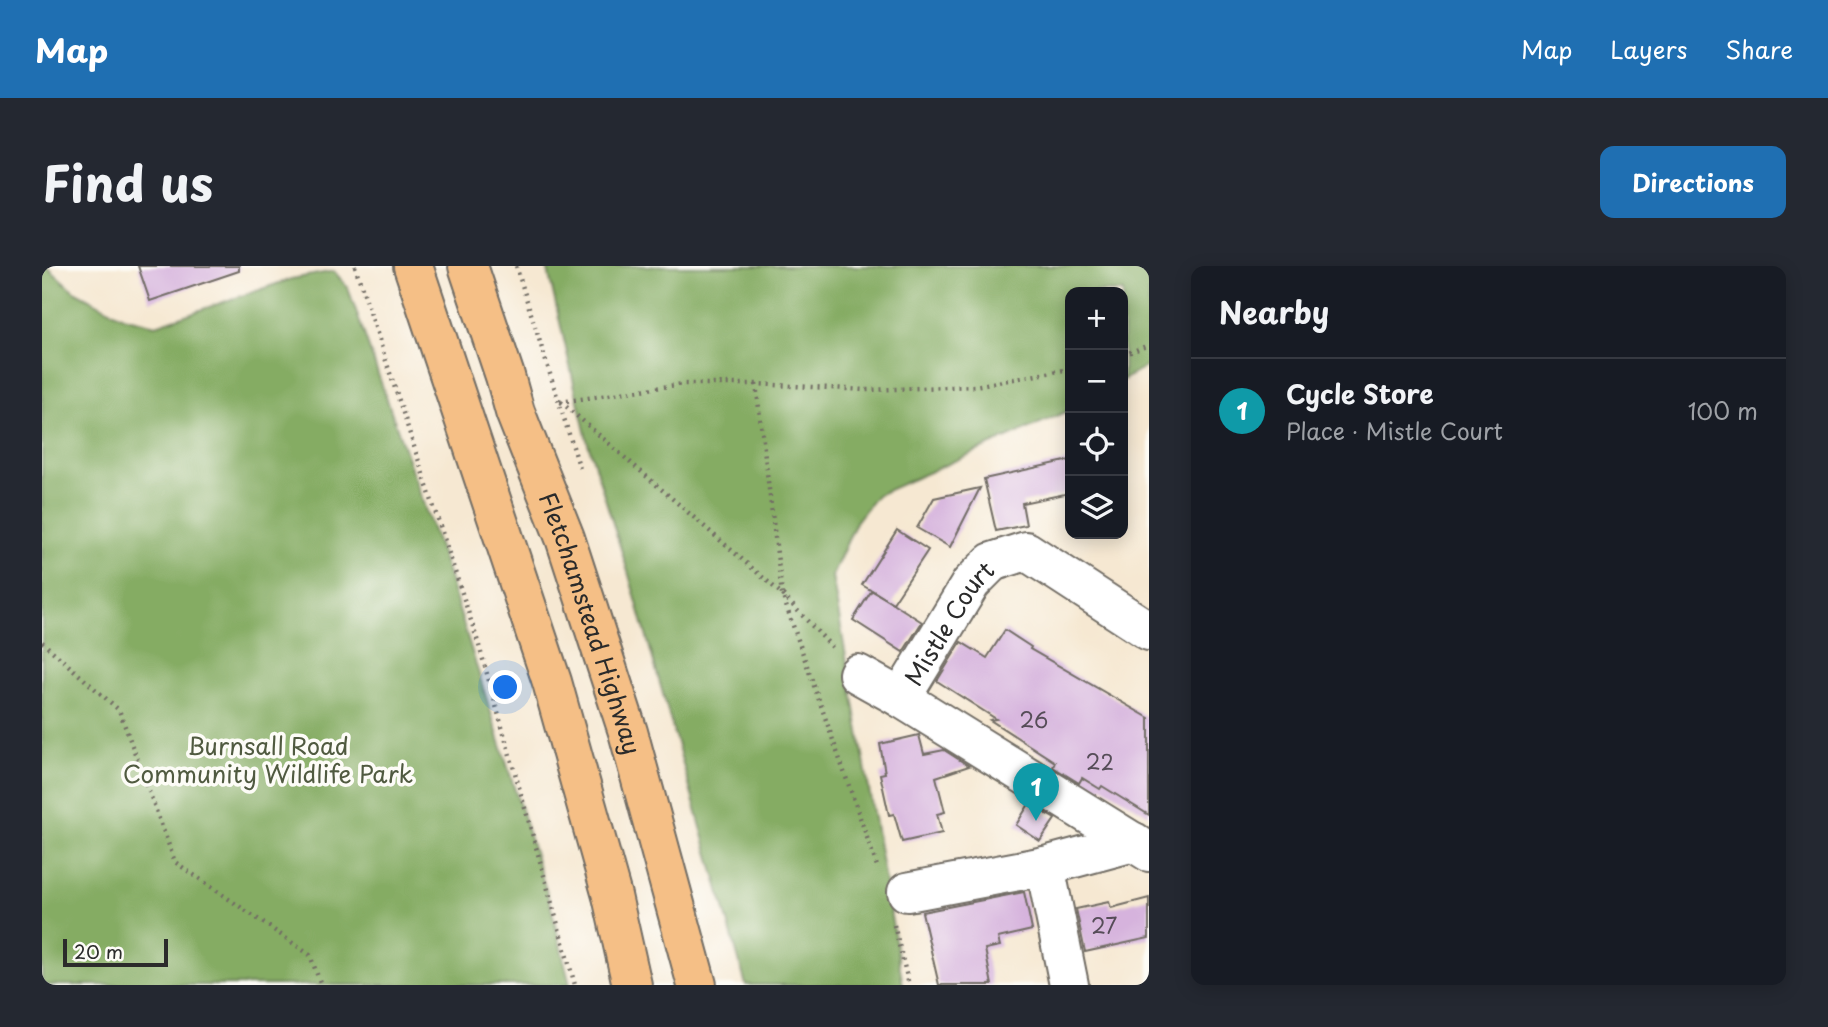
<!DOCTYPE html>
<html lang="en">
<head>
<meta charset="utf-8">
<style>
  :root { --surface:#171b24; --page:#242831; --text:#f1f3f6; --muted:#9ea1a6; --line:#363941; --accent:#1f6fb2 }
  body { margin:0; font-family:"Playpen Sans",sans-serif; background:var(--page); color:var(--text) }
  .controls { position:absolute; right:21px; top:21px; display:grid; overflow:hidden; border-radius:14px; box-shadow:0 4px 18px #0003 }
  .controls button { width:63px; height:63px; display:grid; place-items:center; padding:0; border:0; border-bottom:2px solid var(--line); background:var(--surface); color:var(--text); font:35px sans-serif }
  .scale { position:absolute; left:21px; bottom:18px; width:105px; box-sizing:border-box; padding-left:7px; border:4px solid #2b2b2b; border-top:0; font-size:19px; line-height:24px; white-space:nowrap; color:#2b2b2b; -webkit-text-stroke:5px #fdfcf7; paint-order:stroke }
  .you { position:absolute; left:464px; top:422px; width:24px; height:24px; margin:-18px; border:5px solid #fff; border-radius:50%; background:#1a73e8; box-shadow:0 0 0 10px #1a73e833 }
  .badge { display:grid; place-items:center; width:46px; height:46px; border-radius:50%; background:var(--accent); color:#fff; font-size:23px; font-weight:700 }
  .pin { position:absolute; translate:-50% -58px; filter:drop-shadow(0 2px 4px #0008) }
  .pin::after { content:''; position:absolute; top:37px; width:24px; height:21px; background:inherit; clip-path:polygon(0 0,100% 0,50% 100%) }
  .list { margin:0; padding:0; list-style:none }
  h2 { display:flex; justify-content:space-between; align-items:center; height:91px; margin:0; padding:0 28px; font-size:30px }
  h2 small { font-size:23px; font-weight:400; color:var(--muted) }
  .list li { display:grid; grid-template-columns:46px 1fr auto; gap:21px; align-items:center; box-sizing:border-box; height:105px; padding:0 28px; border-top:2px solid var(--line) }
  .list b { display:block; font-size:26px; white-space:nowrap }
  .list p { margin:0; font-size:23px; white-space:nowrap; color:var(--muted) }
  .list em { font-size:23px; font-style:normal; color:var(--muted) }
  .icon { flex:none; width:38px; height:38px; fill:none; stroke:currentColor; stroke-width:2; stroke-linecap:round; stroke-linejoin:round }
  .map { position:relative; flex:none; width:1107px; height:719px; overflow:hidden; border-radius:14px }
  header { display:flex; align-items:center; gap:42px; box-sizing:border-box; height:98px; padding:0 35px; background:var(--accent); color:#fff }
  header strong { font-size:33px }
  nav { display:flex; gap:38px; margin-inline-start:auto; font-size:24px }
  .intro { display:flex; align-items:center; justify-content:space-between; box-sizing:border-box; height:168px; padding:0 42px }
  h1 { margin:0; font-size:49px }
  .button { padding:18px 32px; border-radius:14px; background:var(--accent); color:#fff; font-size:24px; font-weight:700 }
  main { display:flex; gap:42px; padding:0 42px }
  aside { flex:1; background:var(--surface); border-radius:14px; box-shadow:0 4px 18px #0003 }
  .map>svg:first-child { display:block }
</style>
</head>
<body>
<header>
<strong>Map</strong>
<nav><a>Map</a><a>Layers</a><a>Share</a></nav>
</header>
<div class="intro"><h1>Find us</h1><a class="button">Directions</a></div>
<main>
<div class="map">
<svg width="1107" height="719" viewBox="0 0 1107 719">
  <rect width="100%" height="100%" fill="#fdfcf7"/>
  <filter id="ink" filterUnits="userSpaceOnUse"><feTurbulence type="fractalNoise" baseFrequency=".0143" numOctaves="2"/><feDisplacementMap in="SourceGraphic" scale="14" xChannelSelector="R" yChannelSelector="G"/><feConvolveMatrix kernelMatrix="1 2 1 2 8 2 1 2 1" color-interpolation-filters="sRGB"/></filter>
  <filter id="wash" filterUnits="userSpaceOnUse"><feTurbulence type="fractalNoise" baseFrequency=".00686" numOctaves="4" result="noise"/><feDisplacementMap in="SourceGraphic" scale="28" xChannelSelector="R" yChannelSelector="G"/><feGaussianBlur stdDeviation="1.57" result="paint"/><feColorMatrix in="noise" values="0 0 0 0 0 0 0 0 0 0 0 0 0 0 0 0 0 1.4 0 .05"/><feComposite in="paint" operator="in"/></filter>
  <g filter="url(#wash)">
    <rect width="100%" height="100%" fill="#f6e8d2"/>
    <g fill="#85ac63" stroke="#586c47" stroke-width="2">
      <polygon points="0,0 4,0 32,25 81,51 114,59 249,13 292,5 306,22 404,302 508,637 528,719 0,719"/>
      <polygon points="505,0 1107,0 1107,99 1081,114 1081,26 1028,26 1028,144 835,229 814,256 790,310 861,719 704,719 587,309 545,174"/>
    </g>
    <g id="blocks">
      <g fill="#d6b3dd">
        <polygon points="96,0 197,0 197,5 108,35"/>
        <polygon points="1028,194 1028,227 980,237 984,259 954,265 942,213"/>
        <polygon points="938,222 908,281 875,262 892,232"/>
        <polygon points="855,264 886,284 851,337 820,319"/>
        <polygon points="830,324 880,356 861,386 811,354"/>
        <polygon points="963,364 989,381 988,383 1107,452 1107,549 1060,520 1058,523 1040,512 1037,517 1011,501 1013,496 948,454 954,453 895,415 919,376 945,392"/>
        <polygon points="877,469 882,488 902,484 927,500 894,511 903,546 895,548 900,567 860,576 852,548 847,549 838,508 843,507 838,478"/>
        <polygon points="987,538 1013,553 998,575 974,559"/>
        <polygon points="982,626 990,664 956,672 958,680 943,683 950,719 897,719 880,646"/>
        <polygon points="1107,632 1107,672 1043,686 1034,643 1067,636 1069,642"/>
      </g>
    </g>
  </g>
  <g filter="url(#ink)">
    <use href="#blocks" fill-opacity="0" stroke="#726d65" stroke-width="2"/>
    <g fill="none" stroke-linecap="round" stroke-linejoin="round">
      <g stroke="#726d65" stroke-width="42">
        <g id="minor">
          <polyline points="816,408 859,432 1107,586"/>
          <path id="s1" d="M 859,432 L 929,317 L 950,296 L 984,285 L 1107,365"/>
          <polyline points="1003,600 1092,576"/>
          <polyline points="865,626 1003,600 1027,719"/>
        </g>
      </g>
      <g stroke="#726d65" stroke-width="42">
        <g id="highway">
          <polyline points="371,0 510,416 570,630 590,719"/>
          <path id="s2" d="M 426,0 L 463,110 L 473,146 L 523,272 L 586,466 L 655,719"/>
        </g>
      </g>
      <g stroke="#726d65" stroke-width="4.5" stroke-dasharray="2 5" stroke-linecap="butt">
        <polyline points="313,0 436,376 533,719"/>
        <polyline points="474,0 538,203"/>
        <polyline points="1081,89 1107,79"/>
        <polyline points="714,118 740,328 836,603"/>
        <polyline points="518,136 641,118 714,118 824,124 933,120 1028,103"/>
        <polyline points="519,136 740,328 790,381"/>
        <polyline points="0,376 77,444 133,596 268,689 279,719"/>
        <polyline points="852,659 867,719"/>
      </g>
      <use href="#minor" stroke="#fff" stroke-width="38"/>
      <use href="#highway" stroke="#f5bf86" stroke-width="38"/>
    </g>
  </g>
  <g text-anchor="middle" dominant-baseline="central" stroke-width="7" stroke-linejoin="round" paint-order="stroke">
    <g font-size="21" fill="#564d58">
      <text x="992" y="453">26</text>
      <text x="1058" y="495">22</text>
      <text x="1062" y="659">27</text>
    </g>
    <g font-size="24" fill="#2b2b2b" stroke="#fdfcf7">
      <text stroke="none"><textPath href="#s2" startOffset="378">Fletchamstead Highway</textPath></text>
      <text stroke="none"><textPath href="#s1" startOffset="89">Mistle Court</textPath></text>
    </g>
    <g font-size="24" fill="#505a40" stroke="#fdfcf7">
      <text x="226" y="479">Burnsall Road<tspan x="226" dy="28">Community Wildlife Park</tspan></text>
    </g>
  </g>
</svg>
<div class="controls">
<button>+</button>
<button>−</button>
<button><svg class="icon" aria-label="locate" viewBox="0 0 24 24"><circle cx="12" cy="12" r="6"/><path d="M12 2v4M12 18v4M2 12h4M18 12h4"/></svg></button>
<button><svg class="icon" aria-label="layers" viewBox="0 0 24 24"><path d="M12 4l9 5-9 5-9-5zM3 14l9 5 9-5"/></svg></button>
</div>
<div class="scale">20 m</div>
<div class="you"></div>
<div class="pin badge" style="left:994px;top:555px;background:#0f9aa8">1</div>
</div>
<aside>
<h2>Nearby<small></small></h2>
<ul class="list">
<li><span class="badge" style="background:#0f9aa8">1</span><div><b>Cycle Store</b><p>Place · Mistle Court</p></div><em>100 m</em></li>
</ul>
</aside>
</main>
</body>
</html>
